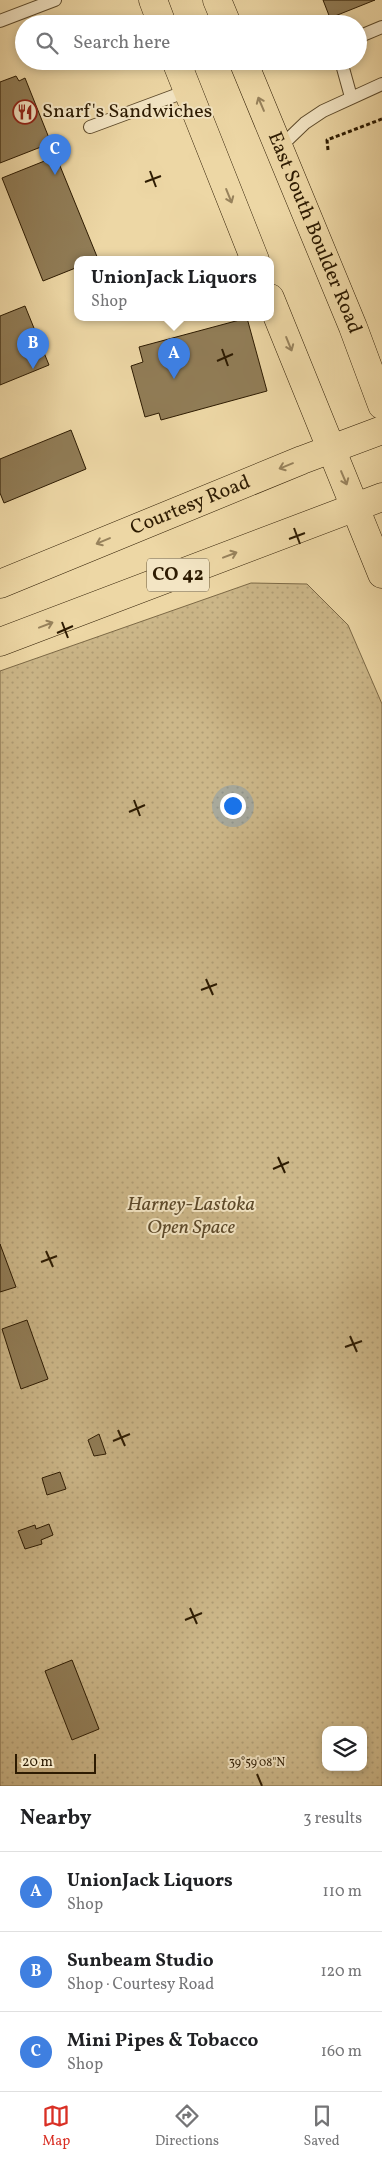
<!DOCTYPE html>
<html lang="en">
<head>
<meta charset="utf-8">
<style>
  :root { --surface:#fff; --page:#f2f2f2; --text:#202124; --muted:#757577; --line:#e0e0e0; --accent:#d93025 }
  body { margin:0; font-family:Vollkorn,serif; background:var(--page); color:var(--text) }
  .controls { position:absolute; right:15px; bottom:15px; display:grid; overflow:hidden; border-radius:10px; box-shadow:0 2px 8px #0003 }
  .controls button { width:45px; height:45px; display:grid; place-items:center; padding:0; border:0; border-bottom:1px solid var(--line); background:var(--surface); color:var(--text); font:25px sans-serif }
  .scale { position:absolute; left:15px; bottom:12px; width:81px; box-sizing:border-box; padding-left:5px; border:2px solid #2d1b02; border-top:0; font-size:14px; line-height:18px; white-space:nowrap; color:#2d1b02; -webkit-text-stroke:4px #f3e5c4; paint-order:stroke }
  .you { position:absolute; left:232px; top:805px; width:18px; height:18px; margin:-12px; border:4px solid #fff; border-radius:50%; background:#1a73e8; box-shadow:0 0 0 8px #1a73e833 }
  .badge { display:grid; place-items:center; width:32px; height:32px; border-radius:50%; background:var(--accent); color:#fff; font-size:16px; font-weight:700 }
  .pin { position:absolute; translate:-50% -41px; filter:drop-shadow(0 1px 2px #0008) }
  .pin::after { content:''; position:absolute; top:26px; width:18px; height:15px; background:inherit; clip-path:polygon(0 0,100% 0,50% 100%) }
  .popup { position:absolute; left:74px; top:256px; width:200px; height:65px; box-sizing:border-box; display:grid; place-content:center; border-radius:10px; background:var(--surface); filter:drop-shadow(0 1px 4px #0005); font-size:16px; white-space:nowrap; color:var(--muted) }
  .popup b { font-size:19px; color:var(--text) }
  .popup::after { content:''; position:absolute; left:50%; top:100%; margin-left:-10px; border:10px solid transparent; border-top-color:var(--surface) }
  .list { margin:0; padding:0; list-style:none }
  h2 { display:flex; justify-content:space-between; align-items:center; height:65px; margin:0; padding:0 20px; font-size:21px }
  h2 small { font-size:16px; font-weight:400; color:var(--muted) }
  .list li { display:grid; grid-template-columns:32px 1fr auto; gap:15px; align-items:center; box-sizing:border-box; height:80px; padding:0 20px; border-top:1px solid var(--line) }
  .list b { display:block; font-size:19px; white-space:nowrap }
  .list p { margin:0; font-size:16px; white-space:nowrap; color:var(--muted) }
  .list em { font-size:16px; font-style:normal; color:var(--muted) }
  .icon { flex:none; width:28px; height:28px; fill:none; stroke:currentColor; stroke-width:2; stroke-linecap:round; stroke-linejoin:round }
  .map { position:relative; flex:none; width:382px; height:1786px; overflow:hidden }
  .search { position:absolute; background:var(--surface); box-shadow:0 2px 8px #0003; left:15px; right:15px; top:15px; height:55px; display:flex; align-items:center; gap:12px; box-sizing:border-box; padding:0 18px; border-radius:28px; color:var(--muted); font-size:19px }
  .sheet { height:305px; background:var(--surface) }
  nav { display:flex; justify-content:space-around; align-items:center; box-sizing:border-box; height:70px; border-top:1px solid var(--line); background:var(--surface); font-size:14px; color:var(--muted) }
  nav a { display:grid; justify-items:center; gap:2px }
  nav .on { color:var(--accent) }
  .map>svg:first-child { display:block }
</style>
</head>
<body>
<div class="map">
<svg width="382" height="1786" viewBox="0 0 382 1786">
  <defs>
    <pattern id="green-dots" width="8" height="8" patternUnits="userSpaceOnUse" patternTransform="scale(1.25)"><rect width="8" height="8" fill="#ccb789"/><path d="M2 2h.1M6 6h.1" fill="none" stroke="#b09d75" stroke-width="1.8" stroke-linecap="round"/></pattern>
  </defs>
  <rect width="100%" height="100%" fill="#edd7a5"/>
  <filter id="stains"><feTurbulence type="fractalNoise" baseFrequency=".004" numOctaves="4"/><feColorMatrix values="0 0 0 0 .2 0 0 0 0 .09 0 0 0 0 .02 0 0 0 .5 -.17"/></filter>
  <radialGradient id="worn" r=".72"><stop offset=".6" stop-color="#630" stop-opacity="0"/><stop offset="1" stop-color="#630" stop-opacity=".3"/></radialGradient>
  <path fill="url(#green-dots)" stroke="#7c6946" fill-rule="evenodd" d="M 251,583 L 307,584 L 348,625 L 382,704 L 382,1786 L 0,1786 L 0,671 ZM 326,1730 L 363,1730 L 363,1767 L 326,1767 Z"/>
  <g fill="#917d57" stroke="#2d1b02">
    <polygon points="323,0 375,0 330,18"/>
    <polygon points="16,76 19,81 25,78 49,138 43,141 46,145 0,163 0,82"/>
    <polygon points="52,158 54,163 58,161 98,259 78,260 78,267 43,281 2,178"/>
    <polygon points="25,306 49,365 0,385 0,316"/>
    <polygon points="247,318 267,391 161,420 159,413 145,417 131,366 143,362 139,347"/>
    <polygon points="71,430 86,469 4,503 0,493 0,459"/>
    <polygon points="0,1244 16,1287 0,1292"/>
    <polygon points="27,1320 48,1379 21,1389 2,1329"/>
    <polygon points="99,1434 106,1454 94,1456 88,1440"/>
    <polygon points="60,1472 66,1489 47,1495 42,1478"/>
    <polygon points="49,1524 53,1535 41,1540 42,1544 25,1549 18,1531 35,1525 36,1529"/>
    <polygon points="72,1660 99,1729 72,1740 45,1671"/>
  </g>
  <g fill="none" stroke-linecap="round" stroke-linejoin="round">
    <g stroke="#5d4a2b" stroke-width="14">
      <g id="service">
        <polyline points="0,21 55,0"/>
        <polyline points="358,37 382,27"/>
        <polyline points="341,61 351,97"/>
        <polyline points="90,127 187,91"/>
        <polyline points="280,147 305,123 323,111 382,84"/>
      </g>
    </g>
    <g stroke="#2d1b02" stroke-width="29">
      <g id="primary">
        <polyline points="153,0 162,24"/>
        <polyline points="217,0 227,24"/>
        <polyline points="176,61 255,260"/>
        <path id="s1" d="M 243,61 L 353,327 L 382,405"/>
        <polyline points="270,298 382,574"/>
        <path id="s2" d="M 0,584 L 302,460 L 382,430"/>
        <polyline points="0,642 382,497"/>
      </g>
    </g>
    <polyline stroke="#2d1b02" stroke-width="3" stroke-dasharray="4 2.5" stroke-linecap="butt" points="328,150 327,140 382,119"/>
    <use href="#service" stroke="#f3e5c4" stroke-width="12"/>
    <use href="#primary" stroke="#edd7a5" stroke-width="28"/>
  </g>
  <defs><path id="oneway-shaft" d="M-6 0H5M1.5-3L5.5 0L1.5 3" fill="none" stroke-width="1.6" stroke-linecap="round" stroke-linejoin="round" transform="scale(1.25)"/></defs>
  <g stroke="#97825c">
    <use href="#oneway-shaft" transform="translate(261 104) rotate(-113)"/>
    <use href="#oneway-shaft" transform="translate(229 196) rotate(68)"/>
    <use href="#oneway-shaft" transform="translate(289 344) rotate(68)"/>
    <use href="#oneway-shaft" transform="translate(286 466) rotate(158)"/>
    <use href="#oneway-shaft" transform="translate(344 478) rotate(67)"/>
    <use href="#oneway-shaft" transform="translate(103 541) rotate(157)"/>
    <use href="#oneway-shaft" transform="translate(230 555) rotate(-21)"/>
    <use href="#oneway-shaft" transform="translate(46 625) rotate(-21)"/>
  </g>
  <path fill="none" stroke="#2d1b02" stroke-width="2" d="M 150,171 L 156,187M 145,182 L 161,176M 222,349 L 228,366M 217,361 L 233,354M 294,528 L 300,544M 289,539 L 305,533M 62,622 L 68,638M 57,633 L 73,626M 134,800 L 140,816M 129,812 L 145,805M 206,979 L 213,995M 201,990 L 217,984M 278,1157 L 285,1173M 273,1169 L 289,1162M 46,1251 L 53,1267M 41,1262 L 57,1256M 350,1336 L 357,1352M 345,1347 L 362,1341M 118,1430 L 125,1446M 113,1441 L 130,1434M 190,1608 L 197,1624M 185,1620 L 202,1613M 257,1774 L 262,1786"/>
  <defs>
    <g id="restaurant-ring" transform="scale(1.25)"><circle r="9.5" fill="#f3e5c4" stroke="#8f2418" stroke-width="1.5"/><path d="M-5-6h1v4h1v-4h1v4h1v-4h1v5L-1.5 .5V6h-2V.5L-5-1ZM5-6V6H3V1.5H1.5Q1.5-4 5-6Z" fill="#8f2418"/></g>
  </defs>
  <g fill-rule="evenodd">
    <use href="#restaurant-ring" x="25" y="112"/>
  </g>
  <g text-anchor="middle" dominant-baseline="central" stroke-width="4" stroke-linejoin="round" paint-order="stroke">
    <rect fill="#f3e5c4" stroke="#68583c" stroke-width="1" x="147" y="558.5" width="62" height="33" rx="4"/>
    <g font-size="19" font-weight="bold" fill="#2d1b02">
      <text x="178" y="575">CO 42</text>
    </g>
    <g font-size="20" fill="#2d1b02" stroke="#f3e5c4" text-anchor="start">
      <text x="42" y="112">Snarf's Sandwiches</text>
    </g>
    <g font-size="20" fill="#2d1b02" stroke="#f3e5c4">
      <text stroke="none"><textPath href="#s1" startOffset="186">East South Boulder Road</textPath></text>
      <text stroke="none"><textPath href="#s2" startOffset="206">Courtesy Road</textPath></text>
    </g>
    <g font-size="20" font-style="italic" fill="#5d4a2a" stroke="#f3e5c4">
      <text x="191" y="1205">Harney-Lastoka<tspan x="191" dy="23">Open Space</tspan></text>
    </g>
  </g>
  <g font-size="12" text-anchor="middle" fill="#2d1b02" stroke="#f3e5c4" stroke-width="4" stroke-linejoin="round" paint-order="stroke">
    <text x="257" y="1766">39°59'08"N</text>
  </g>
  <rect width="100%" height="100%" filter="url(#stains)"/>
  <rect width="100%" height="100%" fill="url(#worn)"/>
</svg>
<div class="controls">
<button><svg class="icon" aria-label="layers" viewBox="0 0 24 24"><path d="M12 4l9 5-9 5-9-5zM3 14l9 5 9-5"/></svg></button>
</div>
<div class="scale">20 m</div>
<div class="you"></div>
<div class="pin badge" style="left:174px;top:379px;background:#3f7fe0">A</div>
<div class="popup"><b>UnionJack Liquors</b>Shop</div>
<div class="pin badge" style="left:33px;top:369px;background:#3f7fe0">B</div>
<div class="pin badge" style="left:55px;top:175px;background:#3f7fe0">C</div>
<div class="search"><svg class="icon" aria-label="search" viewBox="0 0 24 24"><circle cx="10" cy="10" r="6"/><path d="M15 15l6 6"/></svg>Search here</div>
</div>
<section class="sheet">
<h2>Nearby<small>3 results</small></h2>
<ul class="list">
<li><span class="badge" style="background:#3f7fe0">A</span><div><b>UnionJack Liquors</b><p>Shop</p></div><em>110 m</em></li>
<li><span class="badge" style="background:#3f7fe0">B</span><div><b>Sunbeam Studio</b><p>Shop · Courtesy Road</p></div><em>120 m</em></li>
<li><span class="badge" style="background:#3f7fe0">C</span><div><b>Mini Pipes &amp; Tobacco</b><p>Shop</p></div><em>160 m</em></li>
</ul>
</section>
<nav>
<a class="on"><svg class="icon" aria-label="map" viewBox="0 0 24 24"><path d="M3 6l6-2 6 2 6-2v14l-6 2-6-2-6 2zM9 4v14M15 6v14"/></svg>Map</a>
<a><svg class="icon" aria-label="directions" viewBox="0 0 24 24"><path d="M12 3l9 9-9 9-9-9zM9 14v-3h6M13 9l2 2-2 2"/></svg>Directions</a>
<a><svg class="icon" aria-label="saved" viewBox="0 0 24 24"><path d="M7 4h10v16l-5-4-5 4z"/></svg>Saved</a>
</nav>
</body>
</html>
